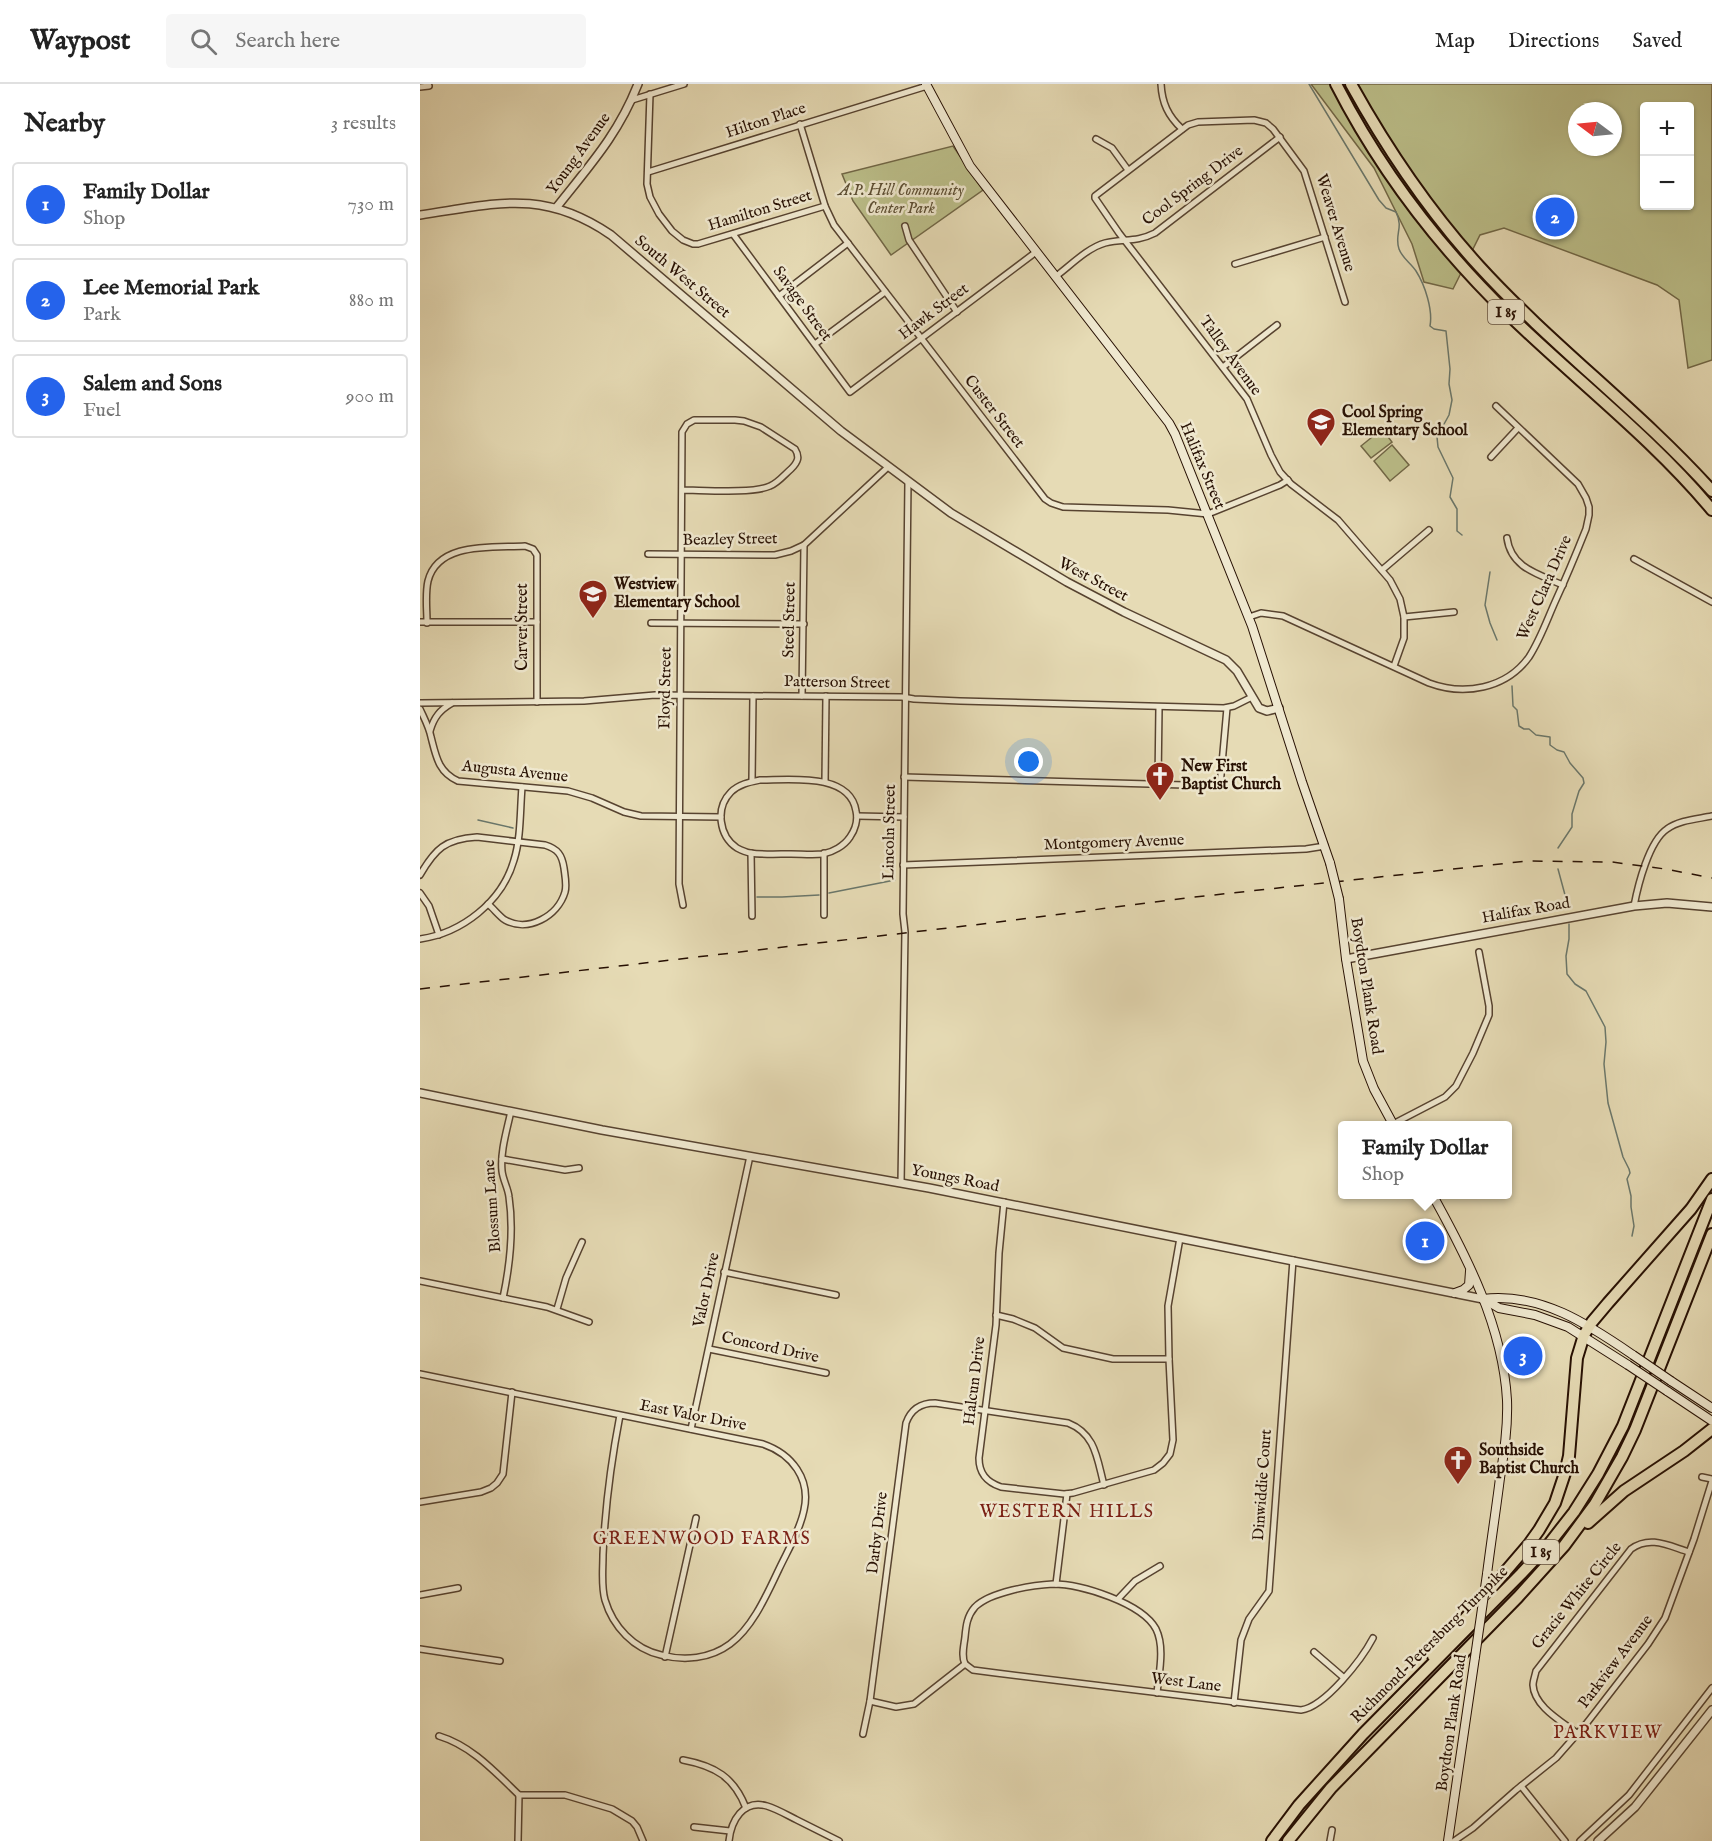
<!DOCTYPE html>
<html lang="en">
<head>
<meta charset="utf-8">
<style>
  :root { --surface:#fff; --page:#f6f6f6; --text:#222; --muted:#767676; --line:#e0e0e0; --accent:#2563eb }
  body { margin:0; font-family:"IM FELL English",serif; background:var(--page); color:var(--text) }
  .controls { position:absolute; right:18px; top:18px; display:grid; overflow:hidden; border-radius:6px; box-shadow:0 2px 4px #0004 }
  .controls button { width:54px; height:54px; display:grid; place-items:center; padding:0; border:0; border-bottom:2px solid var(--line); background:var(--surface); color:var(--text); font:30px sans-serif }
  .compass { position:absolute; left:1148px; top:18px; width:54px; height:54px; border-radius:50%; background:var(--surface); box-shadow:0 2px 4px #0004; rotate:286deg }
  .you { position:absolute; left:609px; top:678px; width:21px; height:21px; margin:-15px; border:4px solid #fff; border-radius:50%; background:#1a73e8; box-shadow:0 0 0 9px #1a73e833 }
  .badge { display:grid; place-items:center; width:39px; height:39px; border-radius:50%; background:var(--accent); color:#fff; font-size:20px; font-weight:700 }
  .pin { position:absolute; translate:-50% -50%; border:3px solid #fff; box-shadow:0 2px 6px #0006 }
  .popup { position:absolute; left:918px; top:1037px; width:174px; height:78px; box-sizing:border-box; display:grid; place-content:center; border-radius:6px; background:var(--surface); filter:drop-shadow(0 2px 4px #0005); font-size:20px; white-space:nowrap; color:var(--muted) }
  .popup b { font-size:22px; color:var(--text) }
  .popup::after { content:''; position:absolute; left:50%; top:100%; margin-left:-12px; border:12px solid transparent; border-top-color:var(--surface) }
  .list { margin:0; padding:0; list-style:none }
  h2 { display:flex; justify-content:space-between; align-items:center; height:78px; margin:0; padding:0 24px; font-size:26px }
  h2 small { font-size:20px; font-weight:400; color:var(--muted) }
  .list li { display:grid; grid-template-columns:39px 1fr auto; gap:18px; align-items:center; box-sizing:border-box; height:84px; margin:0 12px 12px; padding:0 12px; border:2px solid var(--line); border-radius:6px }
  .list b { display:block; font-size:22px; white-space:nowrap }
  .list p { margin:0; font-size:20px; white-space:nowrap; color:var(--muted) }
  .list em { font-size:20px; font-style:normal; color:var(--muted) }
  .icon { flex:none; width:33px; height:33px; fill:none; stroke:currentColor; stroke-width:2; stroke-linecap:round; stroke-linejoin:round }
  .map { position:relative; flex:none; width:1292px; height:1757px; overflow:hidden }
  header { display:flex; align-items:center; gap:36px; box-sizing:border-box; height:84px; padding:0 30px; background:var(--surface); border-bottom:2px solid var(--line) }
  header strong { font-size:28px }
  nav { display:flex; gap:33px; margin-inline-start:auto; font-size:21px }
  .search { width:420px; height:54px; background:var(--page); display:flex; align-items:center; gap:15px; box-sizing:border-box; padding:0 21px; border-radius:6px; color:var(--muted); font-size:22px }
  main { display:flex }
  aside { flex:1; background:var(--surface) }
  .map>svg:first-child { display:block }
</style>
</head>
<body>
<header>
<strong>Waypost</strong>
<div class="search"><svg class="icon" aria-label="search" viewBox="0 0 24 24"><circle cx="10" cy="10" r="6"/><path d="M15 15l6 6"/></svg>Search here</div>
<nav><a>Map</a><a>Directions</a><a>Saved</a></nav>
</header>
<main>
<aside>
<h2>Nearby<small>3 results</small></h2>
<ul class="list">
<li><span class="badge">1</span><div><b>Family Dollar</b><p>Shop</p></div><em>730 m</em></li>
<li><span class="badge">2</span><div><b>Lee Memorial Park</b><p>Park</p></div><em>880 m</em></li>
<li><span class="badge">3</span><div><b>Salem and Sons</b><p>Fuel</p></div><em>900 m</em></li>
</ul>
</aside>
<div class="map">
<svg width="1292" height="1757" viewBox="0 0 1292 1757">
  <rect width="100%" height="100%" fill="#e6dbb5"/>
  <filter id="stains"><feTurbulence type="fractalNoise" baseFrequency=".00333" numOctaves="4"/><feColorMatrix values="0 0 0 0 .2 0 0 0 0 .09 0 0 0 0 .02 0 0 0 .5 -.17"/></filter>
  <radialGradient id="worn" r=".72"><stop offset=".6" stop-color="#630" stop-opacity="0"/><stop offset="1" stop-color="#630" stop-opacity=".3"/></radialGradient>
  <g fill="#bbbe89" stroke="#716746" stroke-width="1.5" fill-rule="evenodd">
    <path d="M 891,0 L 1292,0 L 1292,276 L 1268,284 L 1259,216 L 1237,201 L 1084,144 L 1060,151 L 1033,205 L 1004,198 L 992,160 L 954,84 ZM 1224,22 L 1270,22 L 1270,122 L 1224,122 ZM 1157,27 L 1193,27 L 1193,63 L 1157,63 Z"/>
    <polygon points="533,62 563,106 471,171 433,117 422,90"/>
    <polygon points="962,345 972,358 951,374 941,362"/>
    <polygon points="972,361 989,381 970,397 954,377"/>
  </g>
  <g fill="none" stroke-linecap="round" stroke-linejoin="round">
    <g stroke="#6a776b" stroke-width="1.5">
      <path d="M 889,0 L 959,116 L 966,124 L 976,128 C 984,145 974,150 979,165 C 982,174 991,179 996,187 C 1005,201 1013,226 1010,242 L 1014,245 L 1026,247 L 1030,285 L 1029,300 L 1032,316 L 1029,331 L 1017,353 L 1018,363 L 1033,394 L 1030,413 L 1037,425 L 1037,447 L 1042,451"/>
      <polyline points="1070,488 1065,521 1070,539 1077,556"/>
      <polyline points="1092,602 1093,622 1097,626 1099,642 1104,645 1109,645 1116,651 1130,653 1130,661 1137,666 1144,668 1150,679 1163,694 1164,699 1159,707 1152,730 1152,743 1138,764"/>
      <polyline points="58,736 93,744"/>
      <polyline points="1138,785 1148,822"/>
      <polyline points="409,809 475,796"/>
      <polyline points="337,813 362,813 399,811"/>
      <polyline points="1149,840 1149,855 1146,872 1147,890 1155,900 1166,907 1185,943 1186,958 1184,980 1188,1019 1203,1073 1209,1085 1210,1089 1207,1095 1211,1112 1211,1123 1214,1142 1212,1152"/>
    </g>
    <g stroke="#574330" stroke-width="8">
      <g id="minor">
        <path d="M 741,0 C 742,19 748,32 762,45"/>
        <polyline points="0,3 9,2"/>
        <polyline points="230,10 227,100 230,113 239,130 252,147 263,156 273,160 278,160 405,122"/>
        <polyline points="212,16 264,0"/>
        <polyline points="380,40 405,122 414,141 625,415 631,419 643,423 748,426 788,430 860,401 868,396"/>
        <polyline points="676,55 692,64 708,86"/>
        <polyline points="228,88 507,2"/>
        <polyline points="485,142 489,156 537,228"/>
        <polyline points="313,150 430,308 616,168"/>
        <polyline points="815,180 905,153"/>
        <path d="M 635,193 C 650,182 667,164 685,159 C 704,154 715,159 735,149 L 860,53"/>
        <polyline points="359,212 428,159"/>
        <polyline points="925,218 884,87 853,45 846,39 834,36 778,38 768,41 675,112 675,114 699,149 827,315 851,371 860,388 871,400 918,436 970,496 980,515 984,533 984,554 974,582"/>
        <polyline points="395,260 465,208"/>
        <polyline points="803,283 857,241"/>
        <polyline points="1071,373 1098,344"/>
        <path d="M 262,406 C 282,406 333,410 350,402 C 358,399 365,390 371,385 C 378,378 380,373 375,365 L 341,343 L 324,337 L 315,336 L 274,336 L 267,340 L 262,348 L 259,800 L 263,821"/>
        <path d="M 1087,454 C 1091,484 1118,490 1143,501"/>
        <polyline points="228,470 355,471 371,467 384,461 468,383"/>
        <polyline points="1214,475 1292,518"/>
        <polyline points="962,486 1009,446"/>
        <path d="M 829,533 L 841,529 L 863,532 L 1009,599 C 1044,612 1086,605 1109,573 C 1120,556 1127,536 1135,518 C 1146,494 1156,470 1166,445 L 1169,431 L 1169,423 L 1166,414 L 1158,400 L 1076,322"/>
        <polyline points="984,533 1034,528"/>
        <polyline points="0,538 117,538"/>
        <path d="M 7,539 C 7,525 5,510 8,497 C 18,457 74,464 105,462 L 113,465 L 117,471 L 117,618"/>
        <polyline points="231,539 384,540"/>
        <polyline points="382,612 384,461"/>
        <polyline points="0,619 164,617 235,611 482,613 494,615 540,617 804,624 814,622 832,613"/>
        <path d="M 0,625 C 4,634 9,643 11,653 C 16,672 18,688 38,697 L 148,707 L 172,714 L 204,728 L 221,732 L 301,733"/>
        <path d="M 10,647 C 14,633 20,626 32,619"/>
        <polyline points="484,693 800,702 807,624"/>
        <path d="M 340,696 C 369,696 430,688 436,727 C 438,736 435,746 430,753 C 424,762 413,768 403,770 C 393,771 381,770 371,770 C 358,770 343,771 330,769 C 325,768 321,766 317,764 C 299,752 295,724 311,708 C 319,700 330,698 340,696 Z"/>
        <polyline points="332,697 333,612"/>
        <polyline points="405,698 406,612"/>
        <polyline points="738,700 739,623"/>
        <polyline points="437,732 484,733"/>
        <polyline points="331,769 332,832"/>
        <polyline points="404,769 404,831"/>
        <polyline points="483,781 886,765 905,762"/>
        <path d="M 0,791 C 15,765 25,755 57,753 L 125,761 C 138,765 142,771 144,784 C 145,792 147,801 145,808 C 138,832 108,849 85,836 C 79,832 74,825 68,820"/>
        <polyline points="0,809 9,822 19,851"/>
        <path d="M 1214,822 C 1218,801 1229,757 1247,745 C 1259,736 1278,735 1292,732"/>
        <path d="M 0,855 C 42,849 82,818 94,776 C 101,754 100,727 102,703"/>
        <polyline points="973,1040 1025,1013 1036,1002 1053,969 1069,931 1069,922 1059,868"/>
        <polyline points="82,1075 145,1086 159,1084"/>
        <polyline points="481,1099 485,848 483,830 488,398"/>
        <path d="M 584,1118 L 579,1169 L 576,1241 L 559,1374 C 559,1389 566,1398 581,1403 L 644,1410 L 653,1409 L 734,1386 L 743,1379 L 750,1370 L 753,1356 L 749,1275 L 748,1222 L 760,1154"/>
        <polyline points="304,1188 416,1211"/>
        <polyline points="0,1197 127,1223 169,1238"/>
        <path d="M 83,1214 C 90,1181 94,1147 89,1113 C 88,1104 83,1096 82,1087 C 80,1068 87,1046 91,1027"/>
        <polyline points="137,1225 146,1194 162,1158"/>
        <polyline points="576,1231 593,1235 615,1244 643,1264 693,1275 749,1275"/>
        <polyline points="289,1265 406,1289"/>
        <path d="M 0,1290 L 343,1360 C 372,1370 391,1395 384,1426 C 380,1446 368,1466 359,1485 C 347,1510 333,1543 310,1560 C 290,1575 264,1577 241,1571 C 214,1565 193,1543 185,1516 C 181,1502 183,1486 183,1471 C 185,1424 191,1378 200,1331"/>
        <polyline points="271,1345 330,1072"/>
        <polyline points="1282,1393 1292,1395"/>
        <polyline points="0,1418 61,1408 71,1404 77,1399 83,1390 92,1308"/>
        <polyline points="636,1500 647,1410"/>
        <polyline points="0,1511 38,1504"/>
        <polyline points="698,1515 715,1497 740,1482"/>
        <polyline points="0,1565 80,1577"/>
        <polyline points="894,1568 923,1593"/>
        <polyline points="245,1573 276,1434"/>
        <path d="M 545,1580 L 553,1586 L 576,1589 L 881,1626 C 905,1623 942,1575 953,1554"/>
        <path d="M 545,1580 C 541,1572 544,1562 545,1553 C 546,1542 547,1532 555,1523 C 570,1508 612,1501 633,1500 C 661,1500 722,1519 736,1545 C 745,1563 739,1589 737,1609"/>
        <polyline points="450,1617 476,1623 494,1620 545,1580"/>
        <polyline points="814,1619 821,1556 829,1535 849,1507 873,1176"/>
        <path d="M 443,1650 L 450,1617 L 486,1339 C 491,1325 501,1319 515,1319 L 648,1339 C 676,1350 677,1375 684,1401"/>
        <path d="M 1158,1650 C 1143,1638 1114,1623 1113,1601 C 1113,1597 1115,1592 1116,1587 L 1211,1465 C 1230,1451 1249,1462 1269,1468"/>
        <path d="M 19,1652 C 52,1662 75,1688 99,1711"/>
        <path d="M 263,1676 C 295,1682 314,1693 326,1724"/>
        <polyline points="1101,1702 1145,1757"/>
        <polyline points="99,1711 145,1711 192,1725 212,1737 217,1743 223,1757"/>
        <polyline points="274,1743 310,1747"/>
        <polyline points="98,1757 99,1711"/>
        <path d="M 309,1757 C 311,1737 323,1715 347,1722 C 357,1725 367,1731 377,1736 C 391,1743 405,1750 419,1757"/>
        <polyline points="910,1757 912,1746"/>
        <polyline points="1034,1757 1053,1744 1096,1706 1136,1674 1166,1640 1228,1560 1245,1534 1274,1455 1292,1397"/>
        <polyline points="1160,1757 1209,1711 1292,1604"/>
      </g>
    </g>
    <g stroke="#574330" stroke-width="10">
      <g id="tertiary">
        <path d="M 136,124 C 169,82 198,51 218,0"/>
        <path d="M 0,131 C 76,120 122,104 191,151 L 421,347 L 531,429 L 647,498 L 704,528 L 806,576 L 817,587 L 839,624 L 847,627 L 859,624"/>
        <polyline points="926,875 1214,822 1247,819 1292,823"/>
        <polyline points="0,1009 182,1046 509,1104 1063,1215"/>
        <polyline points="1178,1757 1215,1723 1292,1626"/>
      </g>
    </g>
    <g stroke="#271003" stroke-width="10">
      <g id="secondary">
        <polyline points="506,0 550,82 749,339 755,350 832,542 882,698 910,779"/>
        <polyline points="919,815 926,875 943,977 954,1005 974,1042"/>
        <path d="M 1012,1110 C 1047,1173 1083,1243 1087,1316 C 1088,1343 1084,1369 1080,1394 C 1076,1426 1071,1458 1067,1490"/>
        <polyline points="1035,1209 1043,1206 1049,1201 1050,1187"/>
        <path d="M 1063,1215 C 1120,1208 1168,1240 1213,1271"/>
        <polyline points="1064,1215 1079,1224 1115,1231 1148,1243 1208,1281"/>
        <polyline points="1251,1297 1292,1324"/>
        <polyline points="1247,1307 1292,1337"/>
        <polyline points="1028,1757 1055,1573"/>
      </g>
    </g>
    <g stroke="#271003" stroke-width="14">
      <g id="motorway">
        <path d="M 916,0 C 960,86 1020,164 1089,231 C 1156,296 1233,355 1292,426"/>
        <path d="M 931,0 C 967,65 1009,127 1059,182 C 1132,262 1220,327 1292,407"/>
        <polyline points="1168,1439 1204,1407 1264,1367 1292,1345"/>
        <polyline points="1013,1572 1109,1460 1119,1446 1135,1419 1145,1389 1149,1372 1157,1274 1164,1251 1172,1238 1188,1219 1271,1125 1292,1095"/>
        <polyline points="852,1757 879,1721 943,1650 1101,1490 1129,1460 1154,1428 1178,1390 1203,1342 1292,1115"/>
        <polyline points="868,1757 911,1704 1098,1513 1144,1462 1175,1420 1202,1373 1215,1346 1292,1150"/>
      </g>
    </g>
    <use href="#minor" stroke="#efe8cf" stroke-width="5"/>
    <use href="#tertiary" stroke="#efe8cf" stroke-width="7"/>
    <use href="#secondary" stroke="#efe8cf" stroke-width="8"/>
    <use href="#motorway" stroke="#e6dbb5" stroke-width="10"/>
    <polyline stroke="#271003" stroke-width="1.5" stroke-dasharray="10 10" stroke-linecap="butt" points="0,905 571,839 766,814 1107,777 1192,778 1245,785 1292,794"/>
    <g stroke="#271003" stroke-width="10" stroke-linecap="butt">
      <g id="secondary-bridge">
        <polyline points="910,779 919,815"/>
        <polyline points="1213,1271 1251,1297"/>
        <polyline points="1208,1281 1247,1307"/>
        <polyline points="1055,1573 1067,1490"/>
      </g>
    </g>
    <use href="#secondary-bridge" stroke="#efe8cf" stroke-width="8"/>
  </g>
  <defs>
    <g id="school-pin" transform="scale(1.5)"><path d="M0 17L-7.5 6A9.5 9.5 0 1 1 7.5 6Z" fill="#8f2418" stroke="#efe8cf"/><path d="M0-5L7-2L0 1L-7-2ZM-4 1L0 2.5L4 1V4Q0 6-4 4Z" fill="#fff"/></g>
    <g id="church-pin" transform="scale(1.5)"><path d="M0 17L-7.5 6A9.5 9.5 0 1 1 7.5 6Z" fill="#8f2418" stroke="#efe8cf"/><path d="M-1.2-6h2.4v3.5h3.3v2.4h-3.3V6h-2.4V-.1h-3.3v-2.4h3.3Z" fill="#fff"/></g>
  </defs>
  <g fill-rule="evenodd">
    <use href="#school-pin" x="901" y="338"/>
    <use href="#school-pin" x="173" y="510"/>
    <use href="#church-pin" x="740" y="692"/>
    <use href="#church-pin" x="1038" y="1376"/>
  </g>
  <g text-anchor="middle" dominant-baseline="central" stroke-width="5" stroke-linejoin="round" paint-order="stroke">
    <g fill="#efe8cf" stroke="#635140" stroke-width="1.5">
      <rect x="1068" y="216" width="36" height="24" rx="4.5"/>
      <rect x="1103" y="1456" width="36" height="24" rx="4.5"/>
    </g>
    <g font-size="15" font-weight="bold" fill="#271003">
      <text x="1086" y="228">I 85</text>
      <text x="1121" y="1468">I 85</text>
    </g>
    <g font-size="16" fill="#271003" stroke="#efe8cf">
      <text transform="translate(346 37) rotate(-18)">Hilton Place</text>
      <text transform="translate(159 70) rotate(-54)">Young Avenue</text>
      <text transform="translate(773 102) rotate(-37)">Cool Spring Drive</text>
      <text transform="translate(340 127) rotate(-17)">Hamilton Street</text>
      <text transform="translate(915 139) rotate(73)">Weaver Avenue</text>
      <text transform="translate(262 193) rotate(40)">South West Street</text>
      <text transform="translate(382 220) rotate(54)">Savage Street</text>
      <text transform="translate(514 228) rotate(-37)">Hawk Street</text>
      <text transform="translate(810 272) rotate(54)">Talley Avenue</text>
      <text transform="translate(574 328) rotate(52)">Custer Street</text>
      <text transform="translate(782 382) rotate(67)">Halifax Street</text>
      <text transform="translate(310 456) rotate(-1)">Beazley Street</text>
      <text transform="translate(673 496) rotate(28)">West Street</text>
      <text transform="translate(1125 504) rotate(-66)">West Clara Drive</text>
      <text transform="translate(370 536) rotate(-89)">Steel Street</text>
      <text transform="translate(103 543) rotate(-90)">Carver Street</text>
      <text transform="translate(417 599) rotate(1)">Patterson Street</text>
      <text transform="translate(246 604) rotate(-89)">Floyd Street</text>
      <text transform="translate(95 688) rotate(6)">Augusta Avenue</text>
      <text transform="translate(470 748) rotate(-89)">Lincoln Street</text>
      <text transform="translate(694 759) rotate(-2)">Montgomery Avenue</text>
      <text transform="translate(1106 827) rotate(-10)">Halifax Road</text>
      <text transform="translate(946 902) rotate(81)">Boydton Plank Road</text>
      <text transform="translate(535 1095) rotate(11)">Youngs Road</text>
      <text transform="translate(73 1122) rotate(-94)">Blossum Lane</text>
      <text transform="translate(287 1206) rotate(-78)">Valor Drive</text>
      <text transform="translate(350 1264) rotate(12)">Concord Drive</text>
      <text transform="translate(555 1297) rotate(-83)">Halcun Drive</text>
      <text transform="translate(273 1332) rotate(11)">East Valor Drive</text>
      <text transform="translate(843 1401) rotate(-86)">Dinwiddie Court</text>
      <text transform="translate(458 1449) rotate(-83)">Darby Drive</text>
      <text transform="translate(1157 1512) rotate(-51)">Gracie White Circle</text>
      <text transform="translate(1010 1561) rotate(-45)">Richmond-Petersburg Turnpike</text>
      <text transform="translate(1196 1578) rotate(-53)">Parkview Avenue</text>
      <text transform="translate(766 1599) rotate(7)">West Lane</text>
      <text transform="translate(1032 1639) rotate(-82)">Boydton Plank Road</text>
    </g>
    <g font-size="16" font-style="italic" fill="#5b4d32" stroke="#efe8cf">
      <text x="481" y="107">A.P. Hill Community<tspan x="481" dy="18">Center Park</tspan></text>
    </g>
    <g font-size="16" font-weight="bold" fill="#271003" stroke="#efe8cf" text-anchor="start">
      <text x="922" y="329">Cool Spring<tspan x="922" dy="18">Elementary School</tspan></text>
      <text x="194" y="501">Westview<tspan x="194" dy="18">Elementary School</tspan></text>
      <text x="761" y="683">New First<tspan x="761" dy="18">Baptist Church</tspan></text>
      <text x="1059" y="1367">Southside<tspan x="1059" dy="18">Baptist Church</tspan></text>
    </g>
    <g font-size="18" letter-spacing="1.5" fill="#7a1f14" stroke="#efe8cf">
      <text x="647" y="1428">WESTERN HILLS</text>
      <text x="282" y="1455">GREENWOOD FARMS</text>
      <text x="1188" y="1649">PARKVIEW</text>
    </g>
  </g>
  <rect width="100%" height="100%" filter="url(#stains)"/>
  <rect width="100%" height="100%" fill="url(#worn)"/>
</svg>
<div class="controls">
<button>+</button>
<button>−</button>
</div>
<svg class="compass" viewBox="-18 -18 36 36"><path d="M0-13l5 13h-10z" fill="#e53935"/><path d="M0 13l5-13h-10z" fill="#767676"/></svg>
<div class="you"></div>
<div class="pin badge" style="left:1005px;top:1157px">1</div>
<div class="popup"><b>Family Dollar</b>Shop</div>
<div class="pin badge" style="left:1135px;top:133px">2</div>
<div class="pin badge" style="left:1103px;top:1272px">3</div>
</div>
</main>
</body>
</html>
